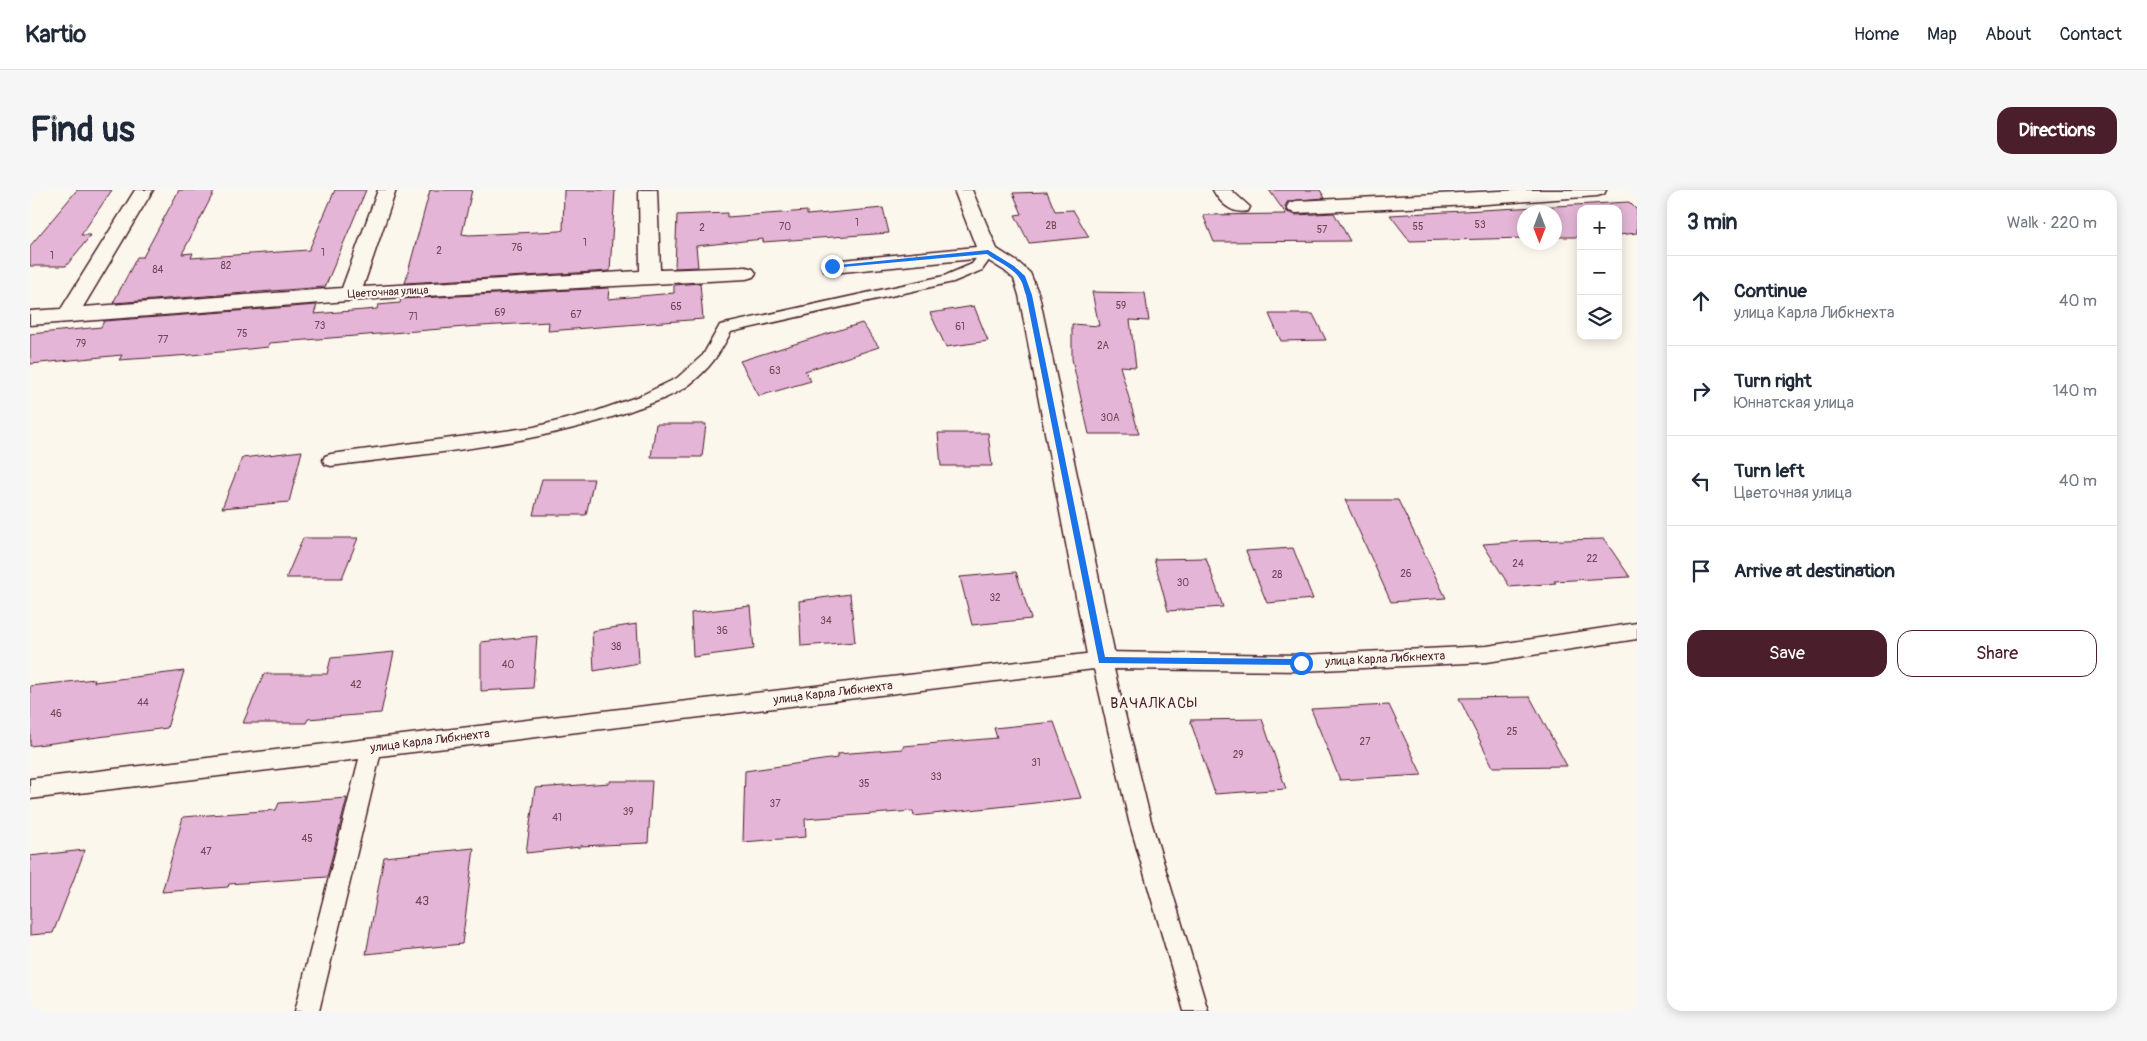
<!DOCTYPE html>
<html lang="en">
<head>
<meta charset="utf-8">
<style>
  :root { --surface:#fff; --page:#f6f6f7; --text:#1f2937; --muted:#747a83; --line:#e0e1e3; --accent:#4a1f2b }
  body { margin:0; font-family:Pangolin,sans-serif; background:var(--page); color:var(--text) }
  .controls { position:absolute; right:15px; top:15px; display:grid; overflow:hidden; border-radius:10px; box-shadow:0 2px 12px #0003 }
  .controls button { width:45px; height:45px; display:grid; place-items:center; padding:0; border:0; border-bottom:1px solid var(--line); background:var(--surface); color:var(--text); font:25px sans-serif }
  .compass { position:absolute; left:1487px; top:15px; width:45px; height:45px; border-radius:50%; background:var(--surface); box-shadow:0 2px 12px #0003; rotate:180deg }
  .stop { position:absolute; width:15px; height:15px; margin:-11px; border:4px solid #1a73e8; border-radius:50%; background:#fff }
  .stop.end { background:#1a73e8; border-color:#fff; box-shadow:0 1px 5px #0008 }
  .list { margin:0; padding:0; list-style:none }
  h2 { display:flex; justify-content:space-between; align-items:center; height:65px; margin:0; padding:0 20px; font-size:21px }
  h2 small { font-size:16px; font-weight:400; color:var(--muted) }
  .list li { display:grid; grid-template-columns:32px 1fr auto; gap:15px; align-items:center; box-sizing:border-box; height:90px; padding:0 20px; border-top:1px solid var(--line) }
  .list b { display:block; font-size:19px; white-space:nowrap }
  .list p { margin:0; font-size:16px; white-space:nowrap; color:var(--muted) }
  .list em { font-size:16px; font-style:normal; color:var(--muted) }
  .actions { display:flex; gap:10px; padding:15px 20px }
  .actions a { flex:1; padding:11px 0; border:1px solid var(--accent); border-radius:15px; text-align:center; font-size:18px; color:var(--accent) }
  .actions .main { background:var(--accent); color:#fff }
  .icon { flex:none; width:28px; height:28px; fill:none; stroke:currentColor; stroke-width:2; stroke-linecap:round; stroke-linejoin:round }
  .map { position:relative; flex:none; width:1607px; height:821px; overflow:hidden; border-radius:15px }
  header { display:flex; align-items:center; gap:30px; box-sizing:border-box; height:70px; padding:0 25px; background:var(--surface); border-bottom:1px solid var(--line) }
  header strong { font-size:24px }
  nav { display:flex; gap:28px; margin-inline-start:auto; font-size:18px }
  .intro { display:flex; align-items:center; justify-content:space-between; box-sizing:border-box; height:120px; padding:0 30px }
  h1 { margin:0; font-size:35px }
  .button { padding:12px 22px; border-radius:15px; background:var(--accent); color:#fff; font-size:18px; font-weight:700 }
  main { display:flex; gap:30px; padding:0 30px }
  aside { flex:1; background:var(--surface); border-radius:15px; box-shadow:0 2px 12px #0003 }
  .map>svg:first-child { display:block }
</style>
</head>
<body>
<header>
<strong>Kartio</strong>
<nav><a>Home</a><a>Map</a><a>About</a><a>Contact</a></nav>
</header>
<div class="intro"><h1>Find us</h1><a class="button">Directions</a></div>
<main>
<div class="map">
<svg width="1607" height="821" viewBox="0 0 1607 821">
  <rect width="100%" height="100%" fill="#fbf7ec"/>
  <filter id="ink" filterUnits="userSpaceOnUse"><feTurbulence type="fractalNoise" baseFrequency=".02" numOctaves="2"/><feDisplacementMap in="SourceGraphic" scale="10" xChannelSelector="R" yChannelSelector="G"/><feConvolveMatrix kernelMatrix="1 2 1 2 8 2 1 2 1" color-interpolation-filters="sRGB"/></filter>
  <g filter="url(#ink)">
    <g fill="#e4b5d6" stroke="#4a1f2b">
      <polygon points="47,0 82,0 51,45 61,45 36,76 0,76 0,56"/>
      <polygon points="149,0 185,0 152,64 163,63 161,68 279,60 305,0 336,0 295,97 83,113 107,67 113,67"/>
      <polygon points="400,0 442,0 432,44 439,45 530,41 533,40 534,0 585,0 580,81 375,93"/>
      <polygon points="1239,0 1290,0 1295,8 1258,11 1255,16 1257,22 1266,25 1304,23 1320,51 1184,52 1173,25 1256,24"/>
      <polygon points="1017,2 1025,21 1043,20 1059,47 999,53 985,25 992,24 983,3"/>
      <polygon points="1599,12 1607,20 1607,43 1588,45 1588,19 1551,19 1551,47 1524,47 1524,22 1494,22 1494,48 1380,51 1360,25"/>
      <polygon points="853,18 859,43 733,52 733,49 666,56 668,77 645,78 647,25 697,23 697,27 777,21 777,25"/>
      <polygon points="670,93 673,129 518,141 519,132 435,137 239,153 238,157 161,165 89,170 92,165 0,174 0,144 71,137 74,131 287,115 284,124 347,119 348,115 370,113 371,109 579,98 578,109 644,103 644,95"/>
      <polygon points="1062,102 1115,103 1119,131 1100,130 1106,177 1090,176 1109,244 1059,244 1042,169 1042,134 1069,136"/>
      <polygon points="944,116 958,151 916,157 900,123"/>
      <polygon points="1239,124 1283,124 1296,150 1251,151"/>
      <polygon points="832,133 849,157 775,181 781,191 729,206 710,171"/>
      <polygon points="626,234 676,234 672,267 621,267"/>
      <polygon points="908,243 958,243 962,276 911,276"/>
      <polygon points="272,261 259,312 192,318 212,268"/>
      <polygon points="512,289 564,289 556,325 503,325"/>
      <polygon points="1315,310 1368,310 1416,408 1361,412"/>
      <polygon points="273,348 328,348 312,388 256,388"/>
      <polygon points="1574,349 1600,387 1524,391 1526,393 1480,397 1453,354 1495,351"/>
      <polygon points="1263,358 1283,409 1237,413 1216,361"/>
      <polygon points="1176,368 1193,417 1138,421 1124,369"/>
      <polygon points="986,382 1001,429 942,435 930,387"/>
      <polygon points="820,404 825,452 771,456 769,411"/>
      <polygon points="720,416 724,459 663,467 661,423"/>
      <polygon points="607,434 609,473 564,481 562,441"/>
      <polygon points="507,446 503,498 451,501 451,452"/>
      <polygon points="364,462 351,523 278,529 276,533 213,533 234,484 297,484 301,468"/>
      <polygon points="154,481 137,538 0,556 0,496 65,489 64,492"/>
      <polygon points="1500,507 1537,576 1463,577 1429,508"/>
      <polygon points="1359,515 1392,585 1310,590 1281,519"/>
      <polygon points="1232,529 1256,599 1185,604 1160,530"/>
      <polygon points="1024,532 1051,608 884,626 883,621 775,629 776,647 713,652 715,581 807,568 807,564 873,559 873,556 967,548 964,538"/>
      <polygon points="580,591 622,591 618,653 550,656 550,657 496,663 505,598 580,593"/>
      <polygon points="317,608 297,687 199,694 198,697 132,702 153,627 246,620 249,613"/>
      <polygon points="444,658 432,754 336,764 354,667"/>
      <polygon points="55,660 23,743 0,745 0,666"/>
    </g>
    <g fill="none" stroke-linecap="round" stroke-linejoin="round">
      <g stroke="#4a1f2b" stroke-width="3">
        <g id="service">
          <path d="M 958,58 L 965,62 L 952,80 L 923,92 L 701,142 C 688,166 681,177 659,195 C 642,207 619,214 600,221 C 504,255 401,263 301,276 L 295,274 L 293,270 L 295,266 L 301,264 L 504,237 L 564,222 L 612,205 L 647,188 L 673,165 L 690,135 L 914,86 L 942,74 L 953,59 Z"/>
          <polygon points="1607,433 1607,449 1457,472 1271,481 1084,479 1121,631 1178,821 1154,821 1099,631 1064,479 350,566 289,821 265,821 329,569 0,609 0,589 1072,462 1271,465 1457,456"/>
        </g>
      </g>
      <g stroke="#4a1f2b" stroke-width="3">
        <g id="minor">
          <polygon points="105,0 123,0 53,117 312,98 348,0 366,0 333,97 610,81 609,0 627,0 630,80 716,77 723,79 726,83 723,87 716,89 358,108 0,135 0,121 31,119"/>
          <polygon points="924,0 942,0 967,59 989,73 1000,83 1009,105 1086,470 1082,479 1072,482 1062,479 1058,470 989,105 984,89 975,81 954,68 802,83 795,81 792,77 795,73 802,71 946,57"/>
          <path d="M 1183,0 L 1201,0 L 1220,17 L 1218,21 C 1202,25 1190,13 1183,0 Z"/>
          <polygon points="1490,0 1576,0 1574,4 1567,6 1443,15 1266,23 1259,21 1257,17 1259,13 1266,11"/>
        </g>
      </g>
      <use href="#service" fill="#fbf7ec" fill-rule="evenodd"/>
      <use href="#minor" fill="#fbf7ec" fill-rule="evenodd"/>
    </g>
  </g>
  <path fill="#1a73e8" d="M 958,60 L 984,76 L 995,86 L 1002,105 L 1075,467 L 1271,469 L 1275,473 L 1274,475 L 1069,473 L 996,105 C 994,100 993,93 990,89 C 983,77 967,72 957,64 L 802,78 L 799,76 Z"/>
  <g text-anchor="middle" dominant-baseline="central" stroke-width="4.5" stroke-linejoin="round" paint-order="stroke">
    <g font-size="10" fill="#704456">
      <text x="827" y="33">1</text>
      <text x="1450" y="35">53</text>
      <text x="1021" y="36">2В</text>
      <text x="755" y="37">70</text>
      <text x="1388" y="37">55</text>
      <text x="672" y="38">2</text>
      <text x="1292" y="40">57</text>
      <text x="555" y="53">1</text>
      <text x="487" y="58">76</text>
      <text x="409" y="61">2</text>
      <text x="293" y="63">1</text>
      <text x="22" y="66">1</text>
      <text x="196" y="76">82</text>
      <text x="128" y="80">84</text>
      <text x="1091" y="116">59</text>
      <text x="646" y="117">65</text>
      <text x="470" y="123">69</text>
      <text x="546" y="125">67</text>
      <text x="383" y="127">71</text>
      <text x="290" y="136">73</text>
      <text x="930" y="137">61</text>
      <text x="212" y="144">75</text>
      <text x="133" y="150">77</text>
      <text x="51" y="154">79</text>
      <text x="1073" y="156">2А</text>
      <text x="745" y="181">63</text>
      <text x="1080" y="228">30А</text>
      <text x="1562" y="369">22</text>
      <text x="1488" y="374">24</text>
      <text x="1376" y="384">26</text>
      <text x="1247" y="385">28</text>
      <text x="1153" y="393">30</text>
      <text x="965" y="408">32</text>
      <text x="796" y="431">34</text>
      <text x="692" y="441">36</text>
      <text x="586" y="457">38</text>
      <text x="478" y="475">40</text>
      <text x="326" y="495">42</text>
      <text x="113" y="513">44</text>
      <text x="26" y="524">46</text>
      <text x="1482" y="542">25</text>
      <text x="1335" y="552">27</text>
      <text x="1208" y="565">29</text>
      <text x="1006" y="573">31</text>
      <text x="906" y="587">33</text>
      <text x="834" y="594">35</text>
      <text x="745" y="614">37</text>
      <text x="598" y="622">39</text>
      <text x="527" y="628">41</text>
      <text x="277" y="649">45</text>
      <text x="176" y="662">47</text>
    </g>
    <g font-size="11" fill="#4a1f2b" stroke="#fbf7ec">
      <text transform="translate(358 102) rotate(-3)">Цветочная улица</text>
    </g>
    <g font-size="12" fill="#4a1f2b" stroke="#fbf7ec">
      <text transform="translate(1355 469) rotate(-3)">улица Карла Либкнехта</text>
      <text transform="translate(803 503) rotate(-7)">улица Карла Либкнехта</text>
      <text transform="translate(400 551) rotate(-7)">улица Карла Либкнехта</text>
    </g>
    <g font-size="12" fill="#704456">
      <text x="392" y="711">43</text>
    </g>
    <g font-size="14" letter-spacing="1" fill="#4a1f2b" stroke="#fbf7ec">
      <text x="1124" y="513">ВАЧАЛКАСЫ</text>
    </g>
  </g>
</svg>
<div class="controls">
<button>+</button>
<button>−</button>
<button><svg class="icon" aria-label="layers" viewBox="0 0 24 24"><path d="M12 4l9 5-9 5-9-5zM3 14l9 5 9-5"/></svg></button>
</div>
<svg class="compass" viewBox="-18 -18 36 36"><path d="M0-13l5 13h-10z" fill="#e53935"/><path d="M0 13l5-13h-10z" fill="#747a83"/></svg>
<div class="stop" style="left:1271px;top:473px"></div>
<div class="stop end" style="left:802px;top:76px"></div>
</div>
<aside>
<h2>3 min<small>Walk · 220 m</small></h2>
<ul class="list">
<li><svg class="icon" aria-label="ahead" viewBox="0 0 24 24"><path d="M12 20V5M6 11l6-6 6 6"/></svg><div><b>Continue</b><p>улица Карла Либкнехта</p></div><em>40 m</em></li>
<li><svg class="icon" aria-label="right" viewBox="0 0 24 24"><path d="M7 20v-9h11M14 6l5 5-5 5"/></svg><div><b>Turn right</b><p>Юннатская улица</p></div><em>140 m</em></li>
<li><svg class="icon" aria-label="left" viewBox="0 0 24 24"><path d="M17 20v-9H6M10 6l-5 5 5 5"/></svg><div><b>Turn left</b><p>Цветочная улица</p></div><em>40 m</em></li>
<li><svg class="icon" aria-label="arrive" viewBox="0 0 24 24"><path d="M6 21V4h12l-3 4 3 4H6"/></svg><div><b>Arrive at destination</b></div></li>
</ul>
<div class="actions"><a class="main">Save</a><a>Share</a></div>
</aside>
</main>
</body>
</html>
